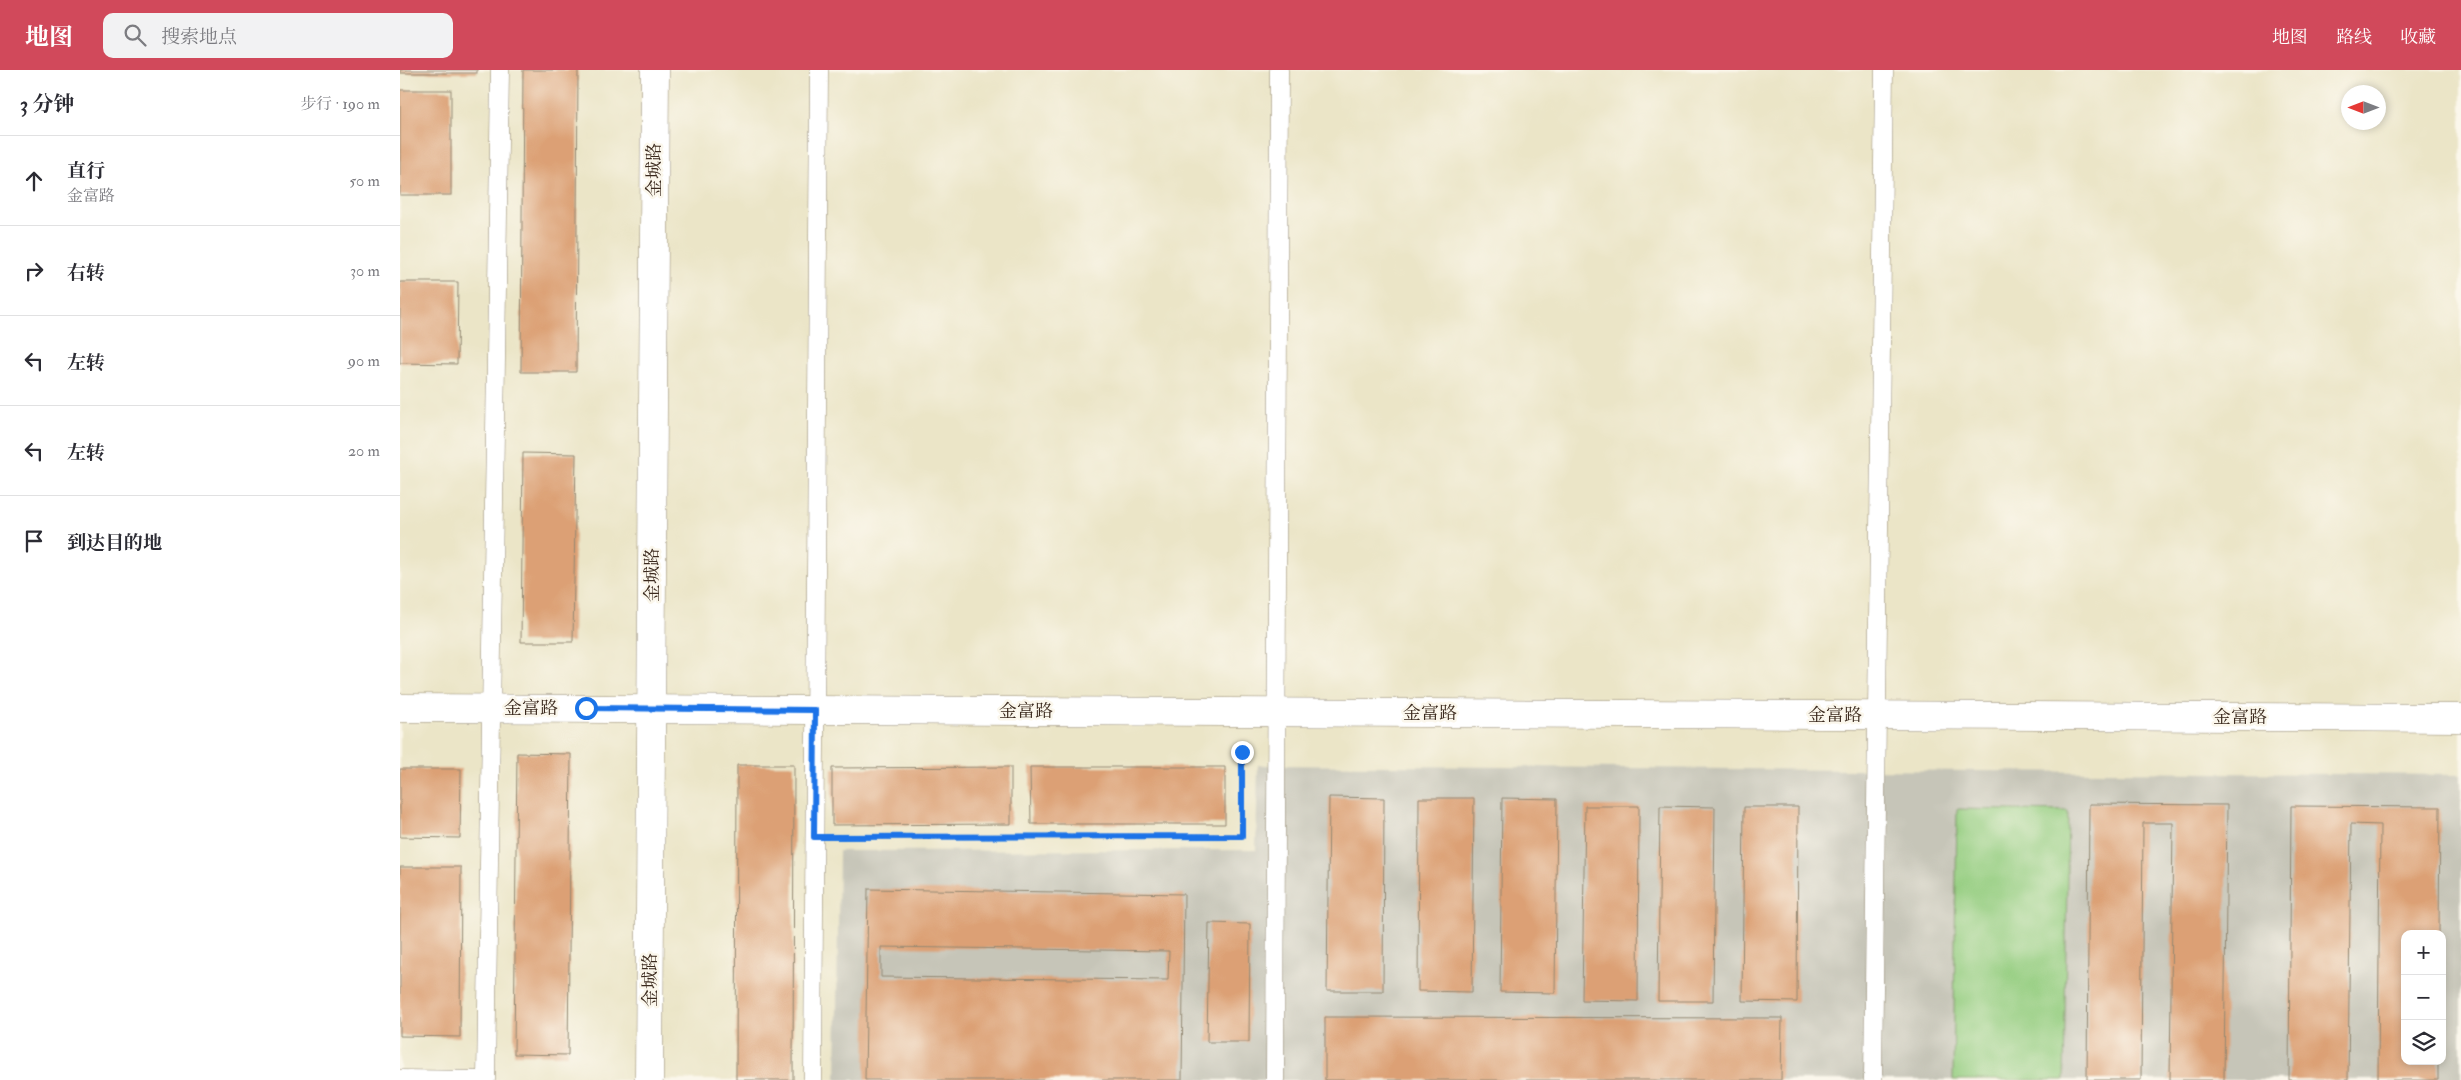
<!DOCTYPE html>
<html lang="zh">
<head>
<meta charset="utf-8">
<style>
  :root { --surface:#fff; --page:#f2f2f3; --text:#2b2b33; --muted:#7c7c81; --line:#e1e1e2; --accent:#d1495b }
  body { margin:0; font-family:"IM FELL Double Pica","Noto Serif SC",serif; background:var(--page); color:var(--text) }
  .controls { position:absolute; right:15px; bottom:15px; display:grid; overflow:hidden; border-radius:10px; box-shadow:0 2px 8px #0003 }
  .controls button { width:45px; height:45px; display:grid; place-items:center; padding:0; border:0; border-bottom:1px solid var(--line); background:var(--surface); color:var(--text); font:25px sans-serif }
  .compass { position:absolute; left:1941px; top:15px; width:45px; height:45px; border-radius:50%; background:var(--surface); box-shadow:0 2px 8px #0003; rotate:270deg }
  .stop { position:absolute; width:15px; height:15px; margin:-11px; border:4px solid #1a73e8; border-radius:50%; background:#fff }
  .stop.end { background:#1a73e8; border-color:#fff; box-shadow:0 1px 5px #0008 }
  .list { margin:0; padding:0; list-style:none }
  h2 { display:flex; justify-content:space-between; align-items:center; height:65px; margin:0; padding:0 20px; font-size:21px }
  h2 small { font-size:16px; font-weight:400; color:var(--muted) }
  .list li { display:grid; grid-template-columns:32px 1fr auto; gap:15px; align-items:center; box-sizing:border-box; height:90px; padding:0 20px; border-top:1px solid var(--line) }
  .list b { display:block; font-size:19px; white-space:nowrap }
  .list p { margin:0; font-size:16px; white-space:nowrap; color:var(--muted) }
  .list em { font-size:16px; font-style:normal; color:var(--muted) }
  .icon { flex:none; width:28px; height:28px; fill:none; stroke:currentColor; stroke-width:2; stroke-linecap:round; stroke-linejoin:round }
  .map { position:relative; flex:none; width:2061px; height:1010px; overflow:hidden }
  header { display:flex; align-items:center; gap:30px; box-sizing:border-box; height:70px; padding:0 25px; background:var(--accent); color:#fff }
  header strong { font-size:24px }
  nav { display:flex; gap:28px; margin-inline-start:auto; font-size:18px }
  .search { width:350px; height:45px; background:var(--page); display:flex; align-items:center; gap:12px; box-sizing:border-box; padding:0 18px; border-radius:10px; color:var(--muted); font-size:19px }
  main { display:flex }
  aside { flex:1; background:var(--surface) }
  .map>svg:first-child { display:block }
</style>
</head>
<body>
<header>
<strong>地图</strong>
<div class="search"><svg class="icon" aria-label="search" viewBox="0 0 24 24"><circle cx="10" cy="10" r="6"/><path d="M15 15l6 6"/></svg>搜索地点</div>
<nav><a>地图</a><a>路线</a><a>收藏</a></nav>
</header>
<main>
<aside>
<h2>3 分钟<small>步行 · 190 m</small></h2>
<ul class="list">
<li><svg class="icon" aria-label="ahead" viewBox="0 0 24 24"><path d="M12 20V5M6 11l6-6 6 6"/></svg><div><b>直行</b><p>金富路</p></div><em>50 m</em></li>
<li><svg class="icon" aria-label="right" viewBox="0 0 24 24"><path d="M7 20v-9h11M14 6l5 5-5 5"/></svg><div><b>右转</b></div><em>30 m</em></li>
<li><svg class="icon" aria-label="left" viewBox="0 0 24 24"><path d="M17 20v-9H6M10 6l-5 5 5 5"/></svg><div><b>左转</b></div><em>90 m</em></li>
<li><svg class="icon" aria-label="left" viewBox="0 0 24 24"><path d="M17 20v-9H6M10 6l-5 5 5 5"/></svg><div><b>左转</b></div><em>20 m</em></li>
<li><svg class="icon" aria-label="arrive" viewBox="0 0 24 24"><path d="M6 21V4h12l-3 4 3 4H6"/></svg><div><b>到达目的地</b></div></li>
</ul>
</aside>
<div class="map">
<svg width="2061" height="1010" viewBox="0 0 2061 1010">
  <rect width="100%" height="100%" fill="#fbf7ec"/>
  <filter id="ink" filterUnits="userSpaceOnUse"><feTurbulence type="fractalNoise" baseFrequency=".02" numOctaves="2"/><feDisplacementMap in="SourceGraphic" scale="10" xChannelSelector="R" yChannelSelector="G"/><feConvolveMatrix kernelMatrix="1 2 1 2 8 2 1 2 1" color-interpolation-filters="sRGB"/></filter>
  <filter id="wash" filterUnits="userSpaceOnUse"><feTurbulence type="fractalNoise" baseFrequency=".0096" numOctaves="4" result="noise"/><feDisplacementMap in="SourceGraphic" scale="20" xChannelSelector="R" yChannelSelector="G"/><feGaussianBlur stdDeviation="1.12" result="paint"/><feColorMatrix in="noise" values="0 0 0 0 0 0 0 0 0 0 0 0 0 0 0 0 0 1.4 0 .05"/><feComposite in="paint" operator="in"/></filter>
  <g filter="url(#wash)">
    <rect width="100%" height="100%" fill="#ebe5c7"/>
    <path fill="#c6c5b8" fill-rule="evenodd" d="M 858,695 L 2061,705 L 2061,1010 L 436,1010 L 439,781 L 856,780 ZM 2005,864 L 2042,864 L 2042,991 L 2005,991 Z"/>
    <polygon fill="#95ce81" stroke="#687c50" points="1557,739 1668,741 1664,1010 1553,1010"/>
    <g id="blocks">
      <g fill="#dca074" fill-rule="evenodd">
        <rect x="0" y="0" width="77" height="3"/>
        <polygon points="123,0 178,0 176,302 121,302"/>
        <rect x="0" y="20" width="51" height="105"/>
        <polygon points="0,212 58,212 57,294 0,293"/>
        <polygon points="123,383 176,384 173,572 121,572"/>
        <polygon points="117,683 171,684 168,985 114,984"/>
        <polygon points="337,695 394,695 393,1010 336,1010"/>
        <polygon points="611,697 611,754 432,755 432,698"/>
        <polygon points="630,697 825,697 825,754 631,754"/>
        <polygon points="0,699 61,699 60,768 0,767"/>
        <polygon points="929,727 984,728 983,921 927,921"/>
        <polygon points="1019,728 1074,728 1072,922 1018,921"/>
        <polygon points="1102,728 1157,729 1155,923 1100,922"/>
        <polygon points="1689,734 1827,735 1824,1010 1770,1010 1773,753 1743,753 1741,1010 1687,1010"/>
        <polygon points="1185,736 1239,736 1238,931 1182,930"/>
        <polygon points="1260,736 1315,737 1313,931 1258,931"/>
        <polygon points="1891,736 2040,737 2039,864 2005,864 2005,991 2038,991 2038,1010 1978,1010 1980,755 1951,754 1948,1010 1889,1010"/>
        <polygon points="1344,737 1398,737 1397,932 1342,931"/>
        <polygon points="0,797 61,797 60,967 0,966"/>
        <path d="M 468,819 L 784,824 L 782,1010 L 465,1010 ZM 481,877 L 769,881 L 768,910 L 481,907 Z"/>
        <polygon points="809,853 850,854 849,972 807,972"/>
        <polygon points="925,947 1382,948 1381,1010 925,1010"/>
      </g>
    </g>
  </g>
  <g filter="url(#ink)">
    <use href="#blocks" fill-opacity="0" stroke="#938872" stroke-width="1"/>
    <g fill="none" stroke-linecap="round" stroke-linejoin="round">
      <g stroke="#938872" stroke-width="19">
        <g id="lane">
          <polyline points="0,1009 86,1010 100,0"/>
          <polyline points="413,1010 419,0"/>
          <polyline points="875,1010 879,0"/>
          <polyline points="1473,1010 1484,0"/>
        </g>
      </g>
      <g stroke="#938872" stroke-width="29">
        <g id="street">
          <polyline points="0,638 2061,648"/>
          <polyline points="249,1010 255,0"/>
        </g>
      </g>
      <polyline stroke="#938872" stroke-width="3" stroke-dasharray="1 4" stroke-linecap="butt" points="438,767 841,766 842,683"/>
      <use href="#lane" stroke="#fff" stroke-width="18"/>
      <use href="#street" stroke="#fff" stroke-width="28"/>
    </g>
  </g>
  <g fill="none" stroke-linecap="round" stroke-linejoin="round" filter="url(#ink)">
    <polyline stroke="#1a73e8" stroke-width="6" points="186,638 415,640 414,767 842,766 842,682"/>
  </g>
  <g text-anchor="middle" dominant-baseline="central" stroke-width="5" stroke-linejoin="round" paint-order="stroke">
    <g font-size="18" fill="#3b2a1e" stroke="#fbf7ec">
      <text transform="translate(254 100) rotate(-90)">金城路</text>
      <text transform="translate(252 505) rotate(-90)">金城路</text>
      <text x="131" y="638">金富路</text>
      <text x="626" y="641">金富路</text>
      <text x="1030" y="643">金富路</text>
      <text x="1435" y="645">金富路</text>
      <text x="1840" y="647">金富路</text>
      <text transform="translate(250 910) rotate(-90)">金城路</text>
    </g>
  </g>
</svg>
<div class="controls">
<button>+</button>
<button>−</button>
<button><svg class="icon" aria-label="layers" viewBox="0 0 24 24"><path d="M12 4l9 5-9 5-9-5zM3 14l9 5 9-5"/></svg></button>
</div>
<svg class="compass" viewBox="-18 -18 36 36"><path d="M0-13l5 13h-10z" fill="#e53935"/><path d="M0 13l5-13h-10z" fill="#7c7c81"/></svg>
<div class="stop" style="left:186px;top:638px"></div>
<div class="stop end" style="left:842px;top:682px"></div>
</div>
</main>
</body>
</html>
